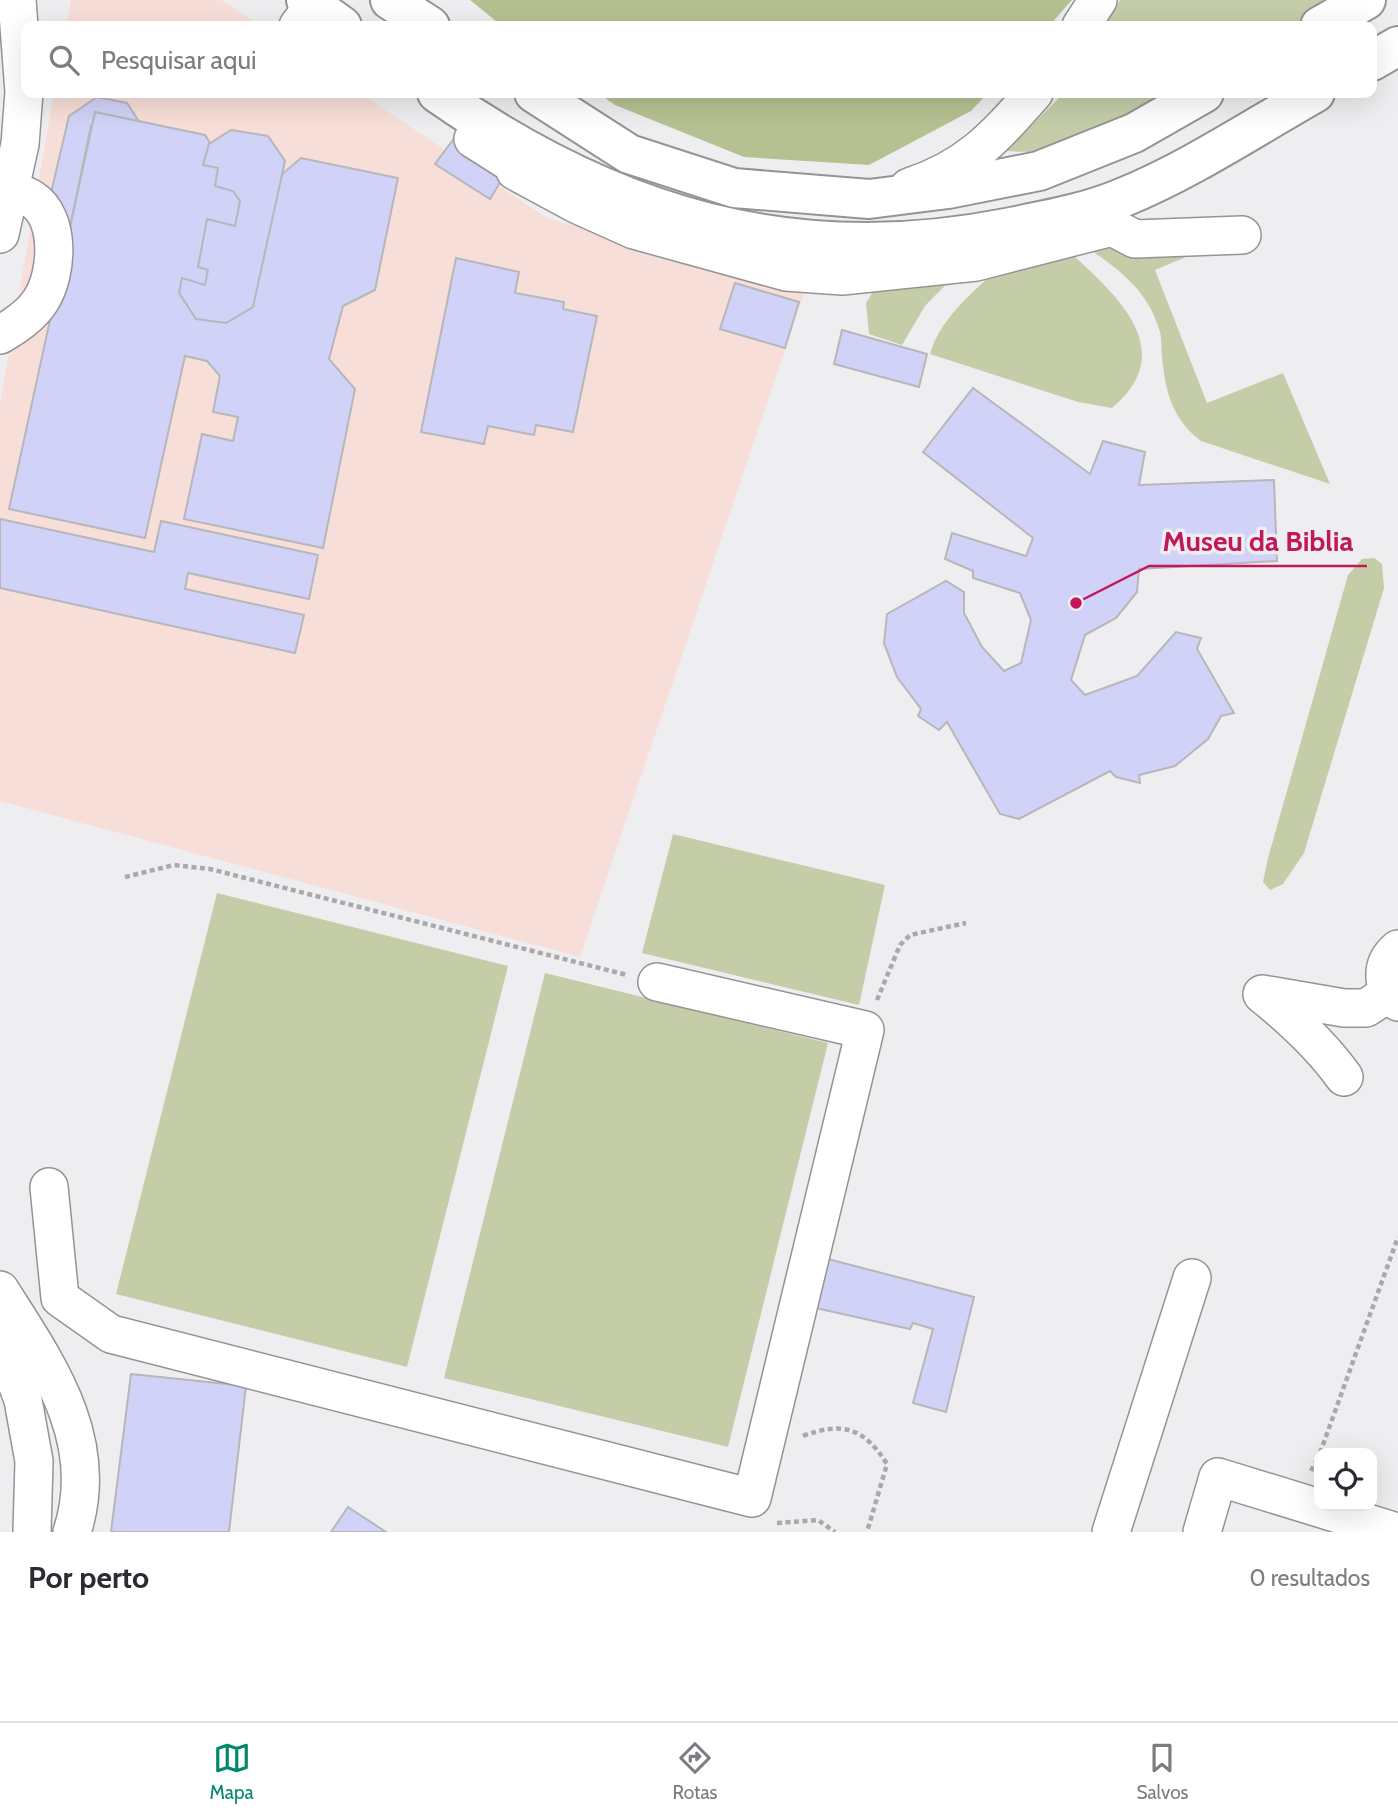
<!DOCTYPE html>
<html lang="pt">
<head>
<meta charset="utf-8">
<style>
  :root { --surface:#fff; --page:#f2f2f3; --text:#2b2b33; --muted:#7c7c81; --line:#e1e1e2; --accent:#02876a }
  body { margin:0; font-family:Cabin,sans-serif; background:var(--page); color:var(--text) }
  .controls { position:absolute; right:21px; bottom:21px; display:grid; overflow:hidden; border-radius:14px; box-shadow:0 7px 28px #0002 }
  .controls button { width:63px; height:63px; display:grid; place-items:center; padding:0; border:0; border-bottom:2px solid var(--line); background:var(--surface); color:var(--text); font:35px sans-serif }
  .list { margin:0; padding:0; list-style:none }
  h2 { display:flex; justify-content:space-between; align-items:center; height:91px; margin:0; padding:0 28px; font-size:30px }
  h2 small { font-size:23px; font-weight:400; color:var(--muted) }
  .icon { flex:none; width:38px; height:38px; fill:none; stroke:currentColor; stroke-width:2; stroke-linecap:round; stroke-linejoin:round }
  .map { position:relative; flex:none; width:1398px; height:1532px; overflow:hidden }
  .search { position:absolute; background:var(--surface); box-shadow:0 7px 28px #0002; left:21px; right:21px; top:21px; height:77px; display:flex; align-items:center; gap:18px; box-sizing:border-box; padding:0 24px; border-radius:14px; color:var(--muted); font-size:26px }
  .sheet { height:189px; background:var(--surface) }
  nav { display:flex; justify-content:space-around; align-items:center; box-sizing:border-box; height:98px; border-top:2px solid var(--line); background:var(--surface); font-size:19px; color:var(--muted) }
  nav a { display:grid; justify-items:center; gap:4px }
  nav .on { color:var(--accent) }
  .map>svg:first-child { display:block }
</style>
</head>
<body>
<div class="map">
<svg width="1398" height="1532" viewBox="0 0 1398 1532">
  <rect width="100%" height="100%" fill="#eeeef1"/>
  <g fill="#f8ded8">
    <polygon points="71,0 221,0 261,26 66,26"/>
    <polygon points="54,93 360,93 547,218 806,288 580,957 0,801 0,403"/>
  </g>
  <g fill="#c4cda8">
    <polygon points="1120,0 1336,0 1291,26 1105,26"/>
    <polygon points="1064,93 1178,93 1131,121 1030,152 1006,151"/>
    <path d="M 1226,240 L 1155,270 L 1207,403 L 1283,373 L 1330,484 L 1201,441 C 1172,419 1165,391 1162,356 C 1161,347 1162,337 1159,329 C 1147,288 1113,264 1079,243 Z"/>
    <path d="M 1073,255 C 1119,297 1179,352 1112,408 L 1078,402 L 930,354 C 941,315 980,286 1008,260 Z"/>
    <polygon points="962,268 925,306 902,345 869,334 866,303 875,288"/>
    <polygon points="1374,558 1382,564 1384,588 1304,853 1283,884 1270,890 1263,882 1268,858 1348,575 1362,559"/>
    <polygon points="673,834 885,885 859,1005 642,953"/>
    <polygon points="217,893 508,966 407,1367 116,1294"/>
    <polygon points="545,973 828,1043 728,1447 444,1378"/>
  </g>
  <g fill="#b6c192">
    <polygon points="470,0 1072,0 1049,26 502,26"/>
    <polygon points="598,93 988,93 971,111 869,165 744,157 615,105"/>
  </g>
  <g fill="#d0d2f8" stroke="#b7b7ba" stroke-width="2">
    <polygon points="97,97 127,103 145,131 141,155 134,153 137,135 91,126 65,251 118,265 116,278 86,294 52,286 35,261 69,116"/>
    <polygon points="95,112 205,135 226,169 273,182 301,158 398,178 375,290 343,306 329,359 355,389 323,548 184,519 202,434 233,441 238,417 213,412 220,376 207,361 185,356 145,538 9,509"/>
    <polygon points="231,130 268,136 285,161 253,307 226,323 196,319 179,293 182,278 205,285 208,270 198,267 207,219 235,226 240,201 233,191 215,186 218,168 203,165 209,144"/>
    <polygon points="458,133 510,166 490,199 435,164"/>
    <polygon points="456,258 519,272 515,293 564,302 563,309 597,316 573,432 536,425 534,435 488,426 484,444 421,432"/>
    <polygon points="735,283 799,302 785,348 720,329"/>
    <polygon points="842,330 927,354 919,387 834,364"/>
    <polygon points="973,388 1090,474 1103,441 1145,452 1139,485 1274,480 1277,561 1139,569 1137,592 1116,618 1085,635 1071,680 1085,695 1137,676 1176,632 1201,638 1197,649 1234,713 1221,716 1208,739 1175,766 1139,775 1140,783 1116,777 1110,771 1019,819 1000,814 947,722 939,730 918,716 921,709 897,677 884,643 887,614 946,581 964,592 964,613 982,647 1004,671 1021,663 1031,620 1020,593 973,578 973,571 945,559 952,533 1026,556 1033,538 923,452"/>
    <polygon points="0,519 154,552 161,521 318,555 309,599 188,573 185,589 304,615 295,653 0,588"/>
    <polygon points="824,1258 974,1297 946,1412 913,1403 933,1329 913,1323 910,1329 811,1307"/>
    <polygon points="131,1374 246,1386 229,1532 111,1532"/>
    <polygon points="348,1507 386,1532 331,1532"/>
  </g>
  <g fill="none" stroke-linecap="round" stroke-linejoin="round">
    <g stroke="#949497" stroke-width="40">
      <g id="minor">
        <polyline points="298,26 318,0"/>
        <polyline points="1081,26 1098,0"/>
        <polyline points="473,139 514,165 515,171 576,204 634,230 786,272 842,276 976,262 1112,227 1135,239 1242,235"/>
        <path d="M 909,187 C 968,168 994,138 1034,93"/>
        <polyline points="0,234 20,144 24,92 17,0"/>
        <path d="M 0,335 C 15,326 32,315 41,300 C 58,273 61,218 32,199 C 26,195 19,193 12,190"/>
        <path d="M 1398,949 C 1380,964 1381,987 1398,1002"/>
        <polyline points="1262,994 1344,1008 1366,1008 1389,993"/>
        <path d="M 1263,995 C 1294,1020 1321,1045 1344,1077"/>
        <polyline points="49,1187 60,1298 111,1334 752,1498 865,1030 657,982"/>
        <path d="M 0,1290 C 47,1364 102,1440 72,1532"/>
        <polyline points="0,1337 23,1400 34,1461 32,1532"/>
        <polyline points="1111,1532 1192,1278"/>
        <polyline points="1202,1532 1218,1477 1397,1532"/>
      </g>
    </g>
    <g stroke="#949497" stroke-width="42">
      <g id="major">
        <polyline points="306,0 342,26"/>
        <polyline points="390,0 430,26"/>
        <polyline points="1320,26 1366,0"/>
        <polyline points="1372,61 1398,46"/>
        <path d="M 437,93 C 613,216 792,270 1006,228 C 1045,220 1087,213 1124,197 C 1190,170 1253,128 1315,93"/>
        <polyline points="534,93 629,154 734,188 869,199 948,189 1039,171 1134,133 1204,93"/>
      </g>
    </g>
    <g stroke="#a9a9ab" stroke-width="4.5" stroke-dasharray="5 3.5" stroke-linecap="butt">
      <polyline points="125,877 174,865 210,869 627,975"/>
      <polyline points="877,1000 900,945 910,935 966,923"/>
      <path d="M 803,1436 C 843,1421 864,1428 887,1464 L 867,1532"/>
      <polyline points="1320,1453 1398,1237"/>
      <polyline points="1311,1471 1319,1456"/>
      <polyline points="777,1523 818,1520 835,1532"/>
    </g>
    <use href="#minor" stroke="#fff" stroke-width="37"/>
    <use href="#major" stroke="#fff" stroke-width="38"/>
  </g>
  <path fill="none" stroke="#c2185b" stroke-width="2.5" d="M1076 603L1149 566H1367"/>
  <circle fill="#c2185b" stroke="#eeeef1" stroke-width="2.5" cx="1076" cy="603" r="7"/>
  <g font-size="28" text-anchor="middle" font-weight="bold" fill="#c2185b" stroke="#eeeef1" stroke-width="7" stroke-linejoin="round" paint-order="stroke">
    <text x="1258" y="551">Museu da Biblia</text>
  </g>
</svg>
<div class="controls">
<button><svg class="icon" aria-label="locate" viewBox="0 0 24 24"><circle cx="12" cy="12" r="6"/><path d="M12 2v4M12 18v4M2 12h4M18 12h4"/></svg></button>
</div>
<div class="search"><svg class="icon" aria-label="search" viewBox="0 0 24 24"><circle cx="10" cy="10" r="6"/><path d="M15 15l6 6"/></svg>Pesquisar aqui</div>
</div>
<section class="sheet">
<h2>Por perto<small>0 resultados</small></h2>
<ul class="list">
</ul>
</section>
<nav>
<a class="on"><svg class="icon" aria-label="map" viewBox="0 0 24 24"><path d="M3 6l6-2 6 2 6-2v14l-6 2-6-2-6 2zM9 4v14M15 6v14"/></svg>Mapa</a>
<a><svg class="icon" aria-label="directions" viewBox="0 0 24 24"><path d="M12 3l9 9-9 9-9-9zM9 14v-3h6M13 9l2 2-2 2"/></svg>Rotas</a>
<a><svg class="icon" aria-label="saved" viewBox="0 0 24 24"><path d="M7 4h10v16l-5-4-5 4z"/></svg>Salvos</a>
</nav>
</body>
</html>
